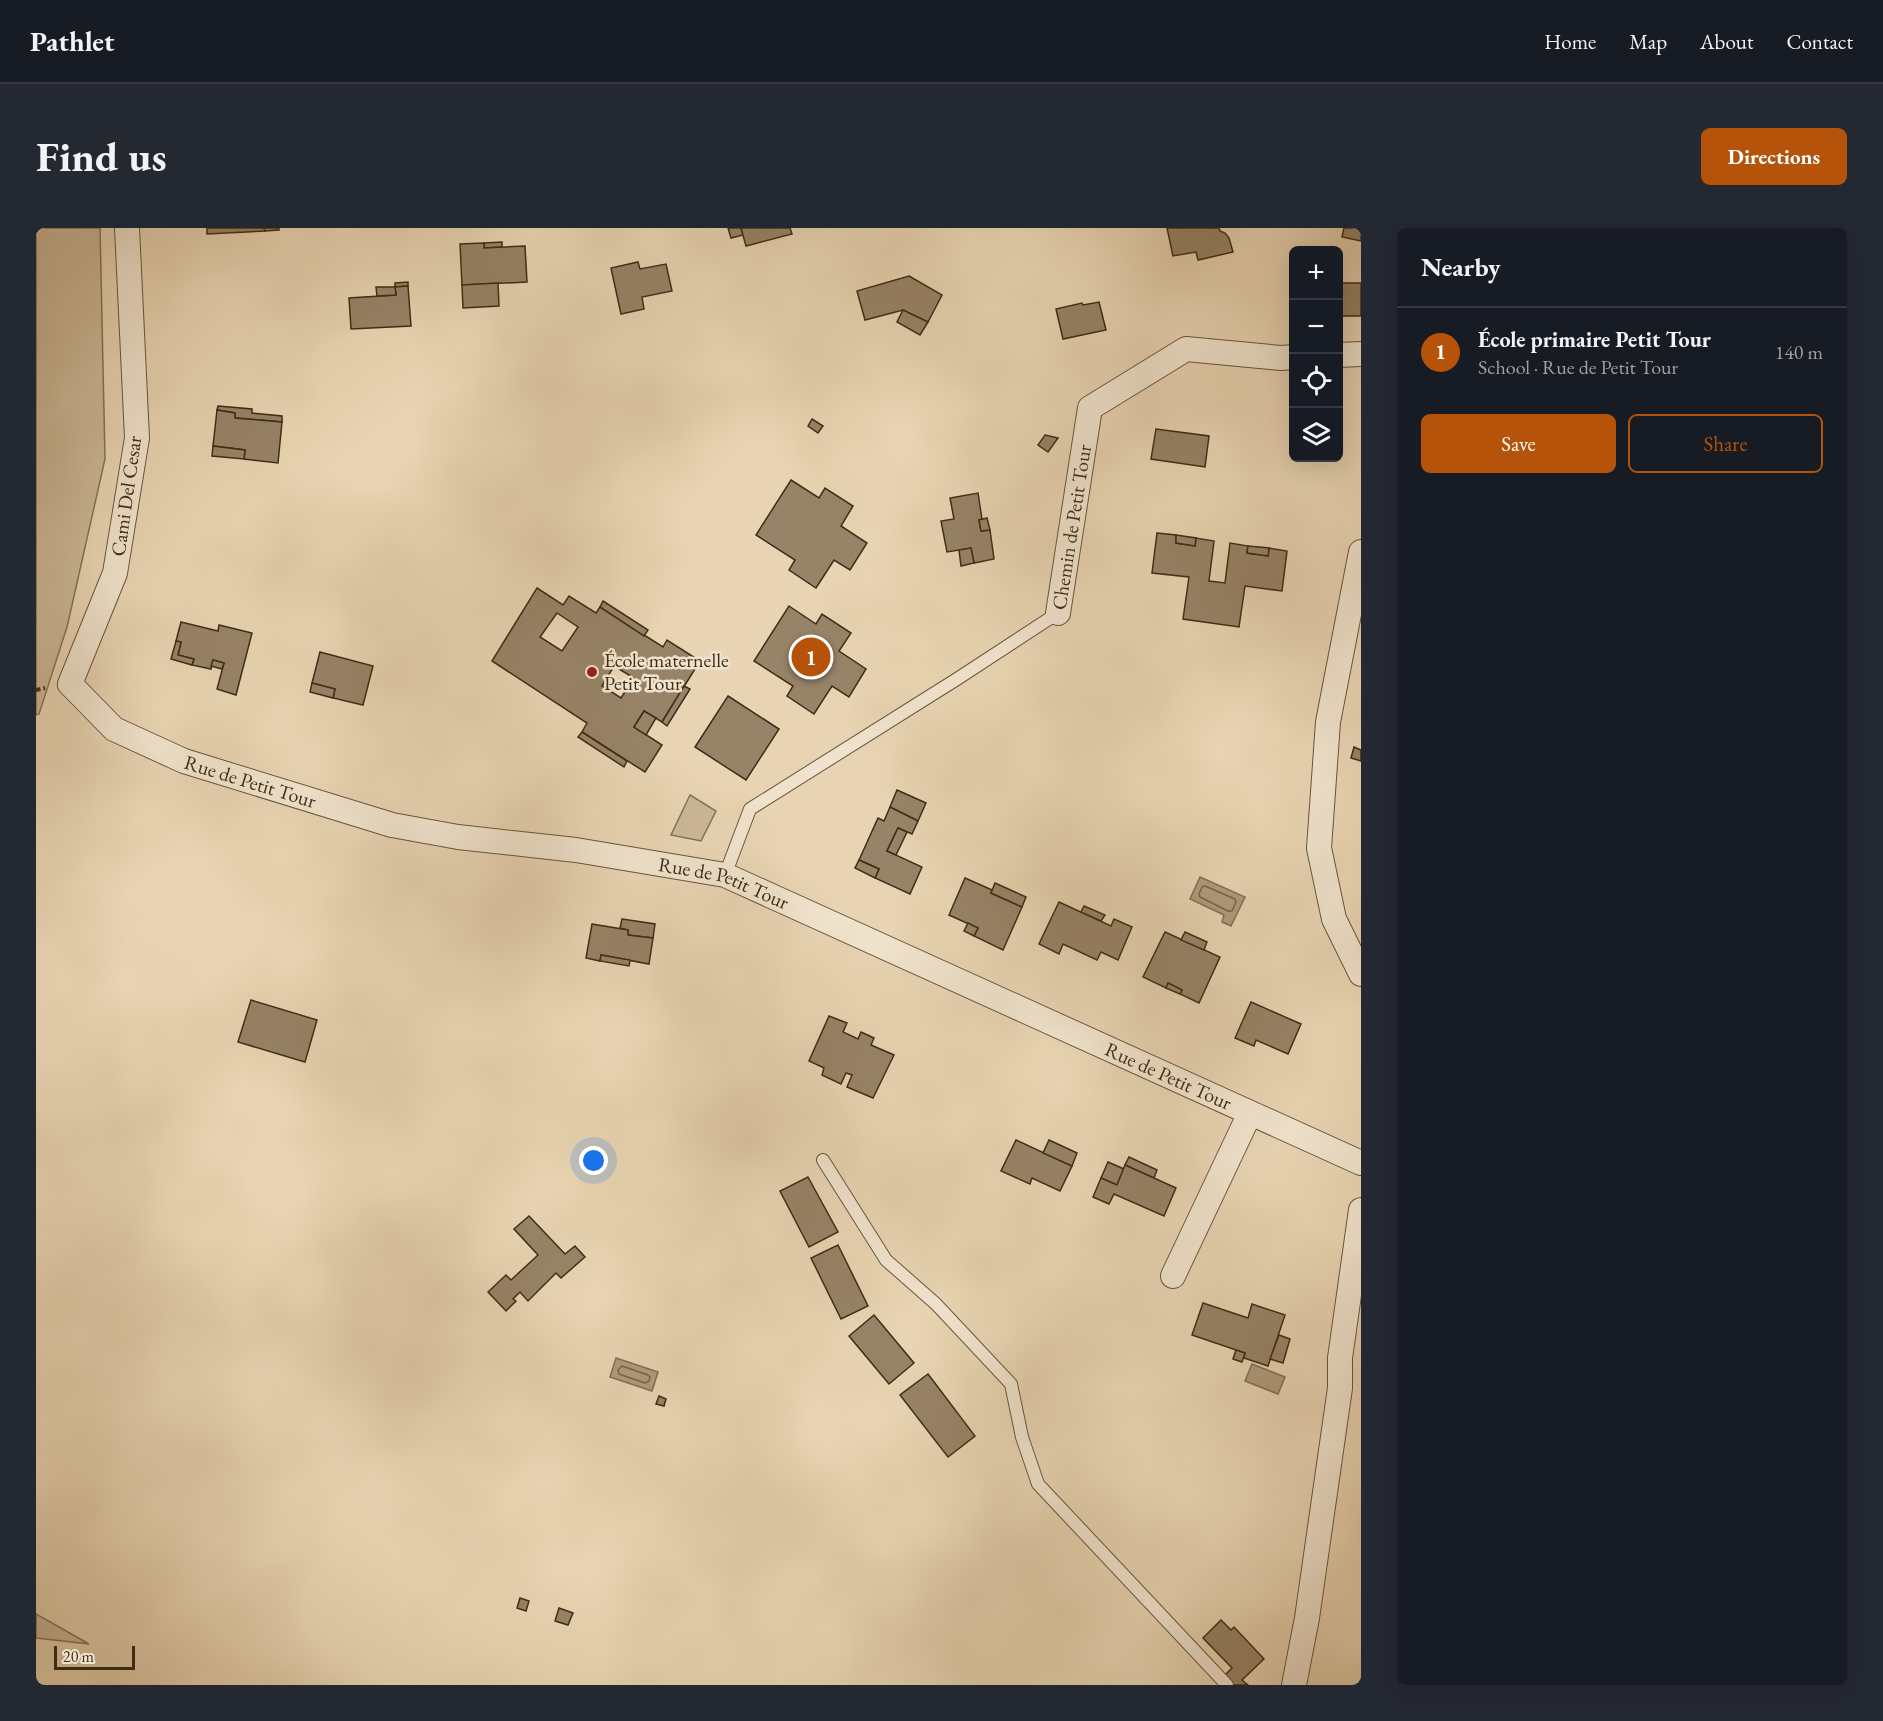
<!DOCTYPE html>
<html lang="en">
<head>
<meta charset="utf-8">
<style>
  :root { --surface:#171b24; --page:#242831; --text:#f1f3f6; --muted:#9ea1a6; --line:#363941; --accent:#b45309 }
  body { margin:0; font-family:"EB Garamond",serif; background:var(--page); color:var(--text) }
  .controls { position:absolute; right:18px; top:18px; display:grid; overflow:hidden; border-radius:9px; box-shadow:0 6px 24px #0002 }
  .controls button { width:54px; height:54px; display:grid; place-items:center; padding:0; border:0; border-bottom:2px solid var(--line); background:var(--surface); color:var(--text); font:30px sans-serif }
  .scale { position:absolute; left:18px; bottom:15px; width:81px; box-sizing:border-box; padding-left:6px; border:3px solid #3f2c15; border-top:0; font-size:16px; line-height:21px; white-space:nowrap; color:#3f2c15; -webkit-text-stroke:4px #f0e3cd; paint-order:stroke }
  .you { position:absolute; left:558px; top:933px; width:21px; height:21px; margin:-15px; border:4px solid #fff; border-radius:50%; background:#1a73e8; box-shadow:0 0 0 9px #1a73e833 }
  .badge { display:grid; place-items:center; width:39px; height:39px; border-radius:50%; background:var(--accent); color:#fff; font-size:20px; font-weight:700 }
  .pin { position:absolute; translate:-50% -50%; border:3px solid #fff; box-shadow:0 2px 6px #0006 }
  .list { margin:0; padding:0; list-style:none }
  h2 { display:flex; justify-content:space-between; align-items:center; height:78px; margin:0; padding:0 24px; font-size:26px }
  h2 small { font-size:20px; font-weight:400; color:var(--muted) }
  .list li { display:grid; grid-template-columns:39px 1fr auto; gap:18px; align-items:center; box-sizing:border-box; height:90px; padding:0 24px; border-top:2px solid var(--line) }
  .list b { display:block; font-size:22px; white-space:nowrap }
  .list p { margin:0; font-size:20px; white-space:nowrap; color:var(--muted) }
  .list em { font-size:20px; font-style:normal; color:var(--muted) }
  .actions { display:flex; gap:12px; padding:18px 24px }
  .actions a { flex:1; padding:14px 0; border:2px solid var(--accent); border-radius:9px; text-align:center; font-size:21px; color:var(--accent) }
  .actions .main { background:var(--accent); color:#fff }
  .icon { flex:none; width:33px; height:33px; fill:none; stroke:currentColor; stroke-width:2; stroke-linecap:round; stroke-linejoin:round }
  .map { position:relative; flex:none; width:1325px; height:1457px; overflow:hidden; border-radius:9px }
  header { display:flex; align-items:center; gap:36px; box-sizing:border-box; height:84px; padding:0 30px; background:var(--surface); border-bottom:2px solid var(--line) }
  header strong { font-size:28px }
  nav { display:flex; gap:33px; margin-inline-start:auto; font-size:21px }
  .intro { display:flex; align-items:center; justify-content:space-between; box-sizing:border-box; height:144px; padding:0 36px }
  h1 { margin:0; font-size:42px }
  .button { padding:15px 27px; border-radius:9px; background:var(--accent); color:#fff; font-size:21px; font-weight:700 }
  main { display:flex; gap:36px; padding:0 36px }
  aside { flex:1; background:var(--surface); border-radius:9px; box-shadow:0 6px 24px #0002 }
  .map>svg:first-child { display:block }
</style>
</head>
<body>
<header>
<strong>Pathlet</strong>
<nav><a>Home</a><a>Map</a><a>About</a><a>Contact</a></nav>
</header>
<div class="intro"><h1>Find us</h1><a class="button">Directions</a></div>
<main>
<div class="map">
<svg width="1325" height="1457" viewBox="0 0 1325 1457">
  <rect width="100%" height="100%" fill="#e8d4b2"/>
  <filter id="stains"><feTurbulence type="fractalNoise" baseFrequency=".00333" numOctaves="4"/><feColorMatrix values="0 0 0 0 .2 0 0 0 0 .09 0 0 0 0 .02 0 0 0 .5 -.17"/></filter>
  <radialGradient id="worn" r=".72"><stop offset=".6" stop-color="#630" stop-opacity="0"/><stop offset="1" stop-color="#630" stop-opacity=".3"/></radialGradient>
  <g fill="#cbb797" stroke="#857256" stroke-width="1.5">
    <polygon points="0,0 64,0 69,231 31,399 3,486 0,487"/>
    <polygon points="654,567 680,583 665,613 635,607"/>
    <polygon points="0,1386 53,1416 0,1410"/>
  </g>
  <g fill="#af9b7d" stroke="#826f53" stroke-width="1.5">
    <polygon points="1164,649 1209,669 1195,698 1186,694 1188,687 1154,671"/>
    <polygon points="580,1130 622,1144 616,1163 574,1149"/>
    <polygon points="1216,1136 1249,1149 1242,1166 1209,1153"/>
  </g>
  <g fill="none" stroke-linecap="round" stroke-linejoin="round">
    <g stroke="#776449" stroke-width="1.5">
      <polygon points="1169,658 1199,671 1200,674 1196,683 1192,683 1164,669 1163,666 1166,659"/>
      <polygon points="586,1138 612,1147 614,1149 613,1153 609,1155 583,1146 582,1142"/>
    </g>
  </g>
  <g fill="#978367" stroke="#3f2c15" stroke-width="1.5" fill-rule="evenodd">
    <polygon points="171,0 228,0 229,3 171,6"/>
    <polygon points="228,0 243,0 243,2 229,3"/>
    <polygon points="692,0 705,0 707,7 695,10"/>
    <polygon points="705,0 754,0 756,6 710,18"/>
    <polygon points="1131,0 1183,0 1184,3 1189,5 1193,10 1197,24 1162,32 1160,24 1137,28"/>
    <polygon points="1308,0 1325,0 1325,13 1306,9"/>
    <polygon points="466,14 466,19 448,20 448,15"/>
    <polygon points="448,15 448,20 489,18 491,54 426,57 424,16"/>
    <polygon points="602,34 604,41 630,36 636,63 606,69 608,81 585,86 575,40"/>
    <polygon points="873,48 906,67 892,94 867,82 829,92 821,63"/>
    <polygon points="372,54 372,58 359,59 359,55"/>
    <polygon points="462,55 463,78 427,80 426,57"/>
    <rect x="1302" y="55" width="23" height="33"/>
    <polygon points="372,58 375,98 315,101 313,70 360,67 359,59"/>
    <polygon points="340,59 359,59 360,67 341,68"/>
    <polygon points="1063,74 1070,102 1027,111 1020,81 1046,75 1047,77"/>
    <polygon points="867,82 892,94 884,107 861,94"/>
    <polygon points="182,178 216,181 216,185 246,188 246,194 199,190 199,185 181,182"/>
    <polygon points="181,182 199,185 199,190 246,194 242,235 208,231 209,222 177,218"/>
    <polygon points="776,191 787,198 782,205 772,198"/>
    <polygon points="1120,201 1173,208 1169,239 1115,231"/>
    <polygon points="1009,207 1022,210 1012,224 1002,217"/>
    <polygon points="177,218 209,222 208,231 176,228"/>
    <polygon points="755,252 783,270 789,260 817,278 805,298 831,315 814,342 798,332 780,360 753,342 759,332 720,307"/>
    <polygon points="942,265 946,291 943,292 945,303 954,302 958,331 938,335 935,320 911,324 905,293 918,291 914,270"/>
    <polygon points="951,290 954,302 945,303 943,292"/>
    <polygon points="1121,305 1140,307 1140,315 1159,318 1160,310 1178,313 1173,353 1189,355 1194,315 1212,318 1211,325 1232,328 1233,320 1251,323 1246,363 1209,358 1203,399 1147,391 1153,349 1116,345"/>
    <polygon points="1140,307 1160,310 1159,318 1140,315"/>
    <polygon points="1212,318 1233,320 1232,328 1211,325"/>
    <polygon points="935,320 938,335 925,338 923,322"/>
    <path d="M 501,360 L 527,377 L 533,368 L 560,385 L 564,379 L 627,419 L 631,412 L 664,433 L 626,494 L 608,483 L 598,499 L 626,517 L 609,544 L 546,504 L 551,495 L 456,433 ZM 521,385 L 542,399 L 526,423 L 504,409 ZM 578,438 L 598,450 L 585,470 L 566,458 Z"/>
    <polygon points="567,373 612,402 608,408 564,379"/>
    <polygon points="753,378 780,396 786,386 815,405 803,423 830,441 813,469 796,458 778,486 751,468 757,458 718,433"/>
    <polygon points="145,394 182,403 183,397 216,405 200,467 181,461 188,435 177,432 175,441 156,437 158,431 142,427 145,414 140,413"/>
    <polygon points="140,413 145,414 142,427 158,431 156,437 135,431"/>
    <polygon points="284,424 337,438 327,477 297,470 299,461 276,455"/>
    <polygon points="177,432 188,435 186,441 175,438"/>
    <polygon points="276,455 299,461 297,470 274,464"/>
    <polygon points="648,458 654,461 631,498 626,494"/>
    <polygon points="692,468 743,501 710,552 659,519"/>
    <polygon points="608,483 620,490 610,507 598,499"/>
    <polygon points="546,504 591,533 588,539 542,509"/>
    <polygon points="1318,519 1325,522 1325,533 1315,530"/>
    <polygon points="861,562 890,575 882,593 854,579"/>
    <polygon points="854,579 882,593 876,606 862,600 851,623 886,639 874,666 839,650 843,641 823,632 842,590 848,593"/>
    <polygon points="862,600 871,604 860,627 851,623"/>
    <polygon points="823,632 843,641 839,650 819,640"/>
    <polygon points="929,650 956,662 955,665 986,679 967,722 938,708 942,700 913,687"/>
    <polygon points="959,655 990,669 986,679 955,665"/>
    <polygon points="1023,674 1075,698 1078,691 1096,699 1082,732 1065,724 1061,732 1027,716 1023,726 1003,716"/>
    <polygon points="1048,678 1069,687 1065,693 1045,684"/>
    <polygon points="586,691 619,696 617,710 592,707 592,702 584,700"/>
    <polygon points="932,695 942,700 938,708 928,703"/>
    <polygon points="556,696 592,702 592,707 617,710 613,736 565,727 564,733 550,730"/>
    <polygon points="1129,704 1184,729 1163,775 1144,766 1146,762 1132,755 1130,760 1107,749"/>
    <polygon points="1149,704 1171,714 1168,722 1145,712"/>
    <polygon points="565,727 594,732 593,738 564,733"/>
    <polygon points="1132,755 1146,762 1144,766 1130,760"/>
    <polygon points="215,772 281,792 269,834 202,814"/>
    <polygon points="1215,774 1265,796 1252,826 1220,812 1218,818 1199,810"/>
    <polygon points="793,788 811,795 807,804 822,811 825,804 838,810 835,817 858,827 837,870 811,859 816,847 810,845 805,856 786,847 788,840 773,833"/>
    <polygon points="980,912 1036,938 1024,963 996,950 994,956 965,943"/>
    <polygon points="1013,912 1041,925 1036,938 1007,925"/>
    <polygon points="1093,929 1121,942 1118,950 1089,937"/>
    <polygon points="1072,934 1088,941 1081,957 1065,950"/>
    <polygon points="1089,937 1140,960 1128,988 1078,966 1073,976 1057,969 1065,950 1081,957"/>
    <polygon points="772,949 802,1004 773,1019 744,963"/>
    <polygon points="493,988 529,1026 539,1018 549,1029 525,1050 520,1045 492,1073 484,1064 477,1071 480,1073 470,1083 452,1064 470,1047 475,1052 502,1027 478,1001"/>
    <polygon points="802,1017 832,1078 805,1091 775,1030"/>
    <polygon points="1167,1075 1212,1090 1216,1076 1249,1087 1232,1138 1208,1130 1209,1125 1156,1107"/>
    <polygon points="838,1087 878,1135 853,1156 813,1108"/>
    <polygon points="1243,1107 1254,1111 1247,1135 1234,1131"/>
    <polygon points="1200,1122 1209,1125 1206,1134 1197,1131"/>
    <polygon points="892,1146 939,1208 912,1229 864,1167"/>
    <polygon points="623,1168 630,1171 628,1178 620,1176"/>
    <polygon points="484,1370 493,1373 490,1383 481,1380"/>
    <polygon points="523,1380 537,1385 532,1397 519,1393"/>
    <polygon points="1185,1392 1195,1402 1198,1399 1228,1431 1206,1452 1212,1457 1195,1457 1187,1449 1196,1440 1167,1410"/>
  </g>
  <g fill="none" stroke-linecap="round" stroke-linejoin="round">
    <g stroke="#69563c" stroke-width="14">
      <g id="service">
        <polyline points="689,647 714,581 921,451 1022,385"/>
        <polyline points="787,932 850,1032 900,1076 975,1156 986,1209 1002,1256 1191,1457"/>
      </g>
    </g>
    <g stroke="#69563c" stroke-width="26">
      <g id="minor">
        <path id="s1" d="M 91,0 L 101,210 L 79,345 L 34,456 L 78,501 L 148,533 L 356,597 L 422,609 L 540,622 L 689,647 L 1325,935"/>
        <polyline points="1302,127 1325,126"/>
        <polyline points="1325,324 1292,494 1283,620 1298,691 1325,746"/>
        <path id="s2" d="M 1022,385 L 1054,180 L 1150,121 L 1245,130 L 1258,129"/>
        <polyline points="1137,1048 1214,885"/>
        <polyline points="1258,1457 1271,1390 1304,1160 1304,1130 1325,982"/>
      </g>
    </g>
    <polyline stroke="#3f2c15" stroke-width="4" stroke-dasharray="4.5 3" stroke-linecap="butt" points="0,462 9,460"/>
    <use href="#service" stroke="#f0e3cd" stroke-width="12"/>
    <use href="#minor" stroke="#f0e3cd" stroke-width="24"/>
  </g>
  <circle fill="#8f2418" stroke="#f0e3cd" stroke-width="2" cx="556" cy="444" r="6"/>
  <g text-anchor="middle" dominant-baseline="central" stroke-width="5" stroke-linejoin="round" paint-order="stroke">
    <g font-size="20" fill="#3f2c15" stroke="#f0e3cd">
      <text transform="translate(90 268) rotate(-82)">Cami Del Cesar</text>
      <text stroke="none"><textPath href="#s2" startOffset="87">Chemin de Petit Tour</textPath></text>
      <text stroke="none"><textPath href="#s1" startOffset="676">Rue de Petit Tour</textPath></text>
      <text stroke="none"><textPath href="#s1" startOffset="1162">Rue de Petit Tour</textPath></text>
      <text stroke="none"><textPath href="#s1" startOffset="1648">Rue de Petit Tour</textPath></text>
    </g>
    <g font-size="20" fill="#3f2c15" stroke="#f0e3cd" text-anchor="start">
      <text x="568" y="432">École maternelle<tspan x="568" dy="23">Petit Tour</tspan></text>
    </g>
  </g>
  <rect width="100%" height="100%" filter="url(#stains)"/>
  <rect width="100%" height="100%" fill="url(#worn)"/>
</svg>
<div class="controls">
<button>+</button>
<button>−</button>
<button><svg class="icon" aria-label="locate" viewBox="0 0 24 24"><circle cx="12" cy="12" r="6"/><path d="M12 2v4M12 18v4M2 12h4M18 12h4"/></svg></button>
<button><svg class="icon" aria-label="layers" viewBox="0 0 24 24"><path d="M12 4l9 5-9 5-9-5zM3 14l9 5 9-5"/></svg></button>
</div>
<div class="scale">20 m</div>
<div class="you"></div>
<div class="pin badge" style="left:775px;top:429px">1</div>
</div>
<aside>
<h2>Nearby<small></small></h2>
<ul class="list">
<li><span class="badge">1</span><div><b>École primaire Petit Tour</b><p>School · Rue de Petit Tour</p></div><em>140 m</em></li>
</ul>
<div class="actions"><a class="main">Save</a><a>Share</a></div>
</aside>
</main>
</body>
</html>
